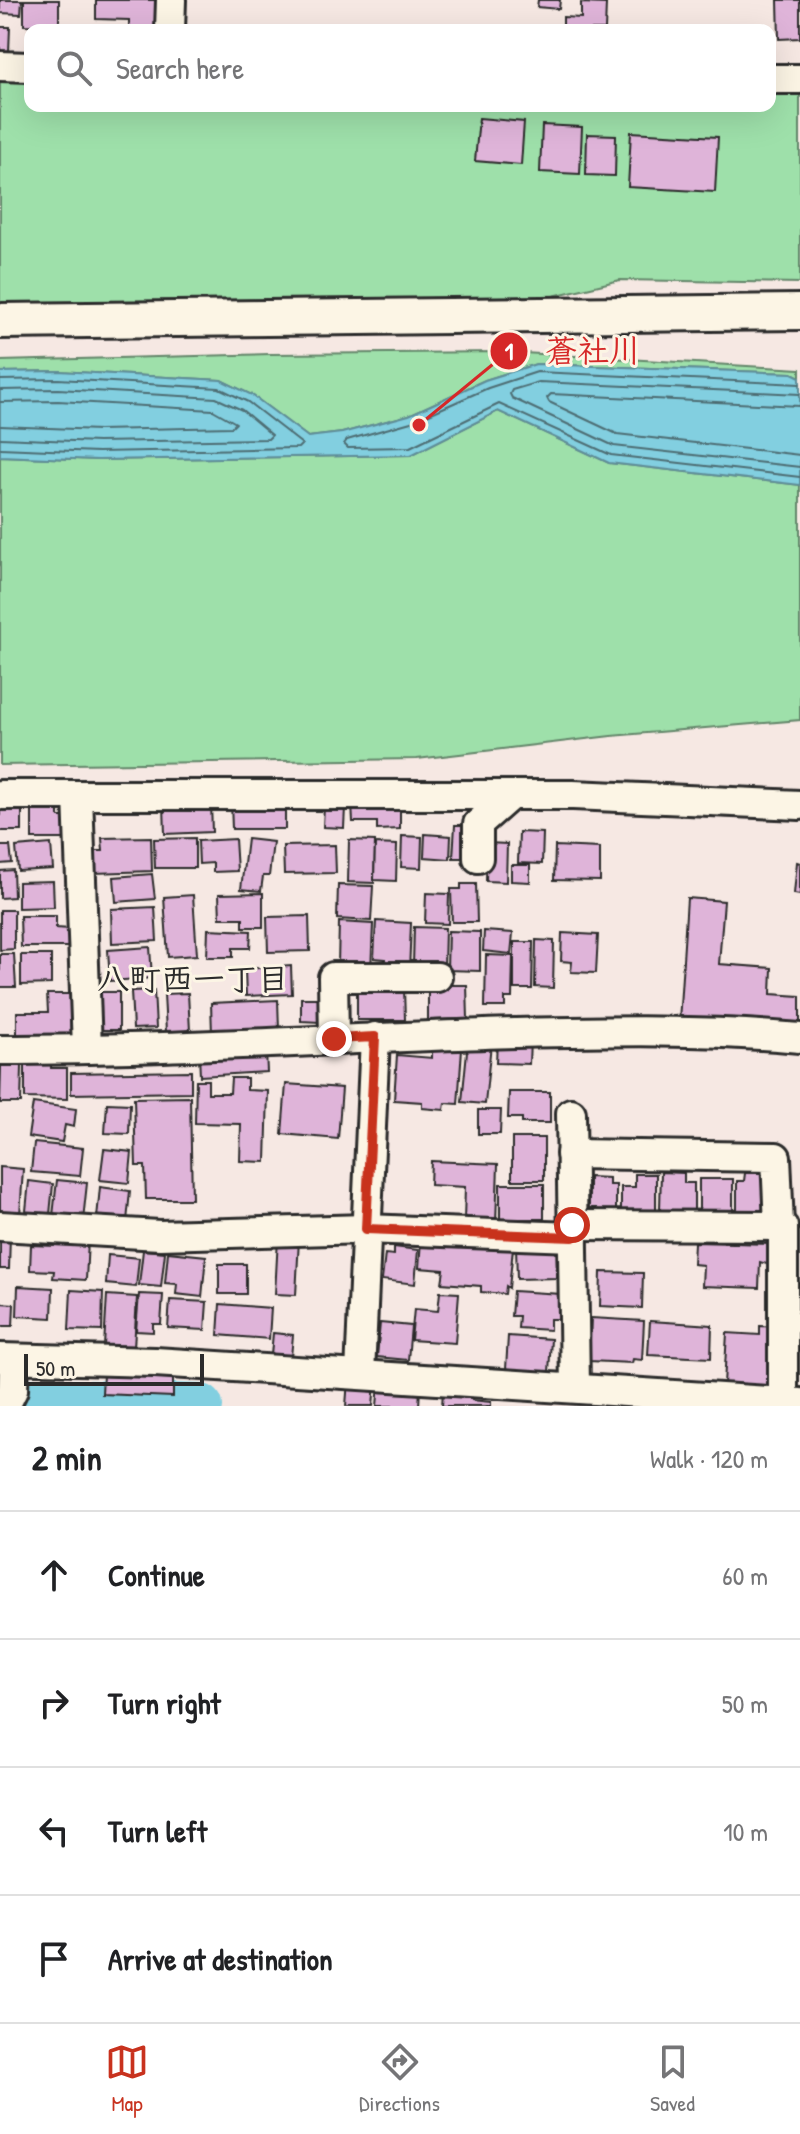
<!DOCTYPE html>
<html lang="en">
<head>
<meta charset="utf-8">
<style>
  :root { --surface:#fff; --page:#f6f6f6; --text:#202124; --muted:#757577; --line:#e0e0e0; --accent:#c8321e }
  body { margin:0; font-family:"Patrick Hand","Klee One",sans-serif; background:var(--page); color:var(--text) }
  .scale { position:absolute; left:24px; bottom:20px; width:180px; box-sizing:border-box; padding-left:8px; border:4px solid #2b2b2b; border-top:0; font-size:22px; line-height:28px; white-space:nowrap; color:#2b2b2b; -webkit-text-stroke:6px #fcf5e5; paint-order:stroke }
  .stop { position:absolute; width:24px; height:24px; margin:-18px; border:6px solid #c8321e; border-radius:50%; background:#fff }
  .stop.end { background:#c8321e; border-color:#fff; box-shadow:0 2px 8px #0008 }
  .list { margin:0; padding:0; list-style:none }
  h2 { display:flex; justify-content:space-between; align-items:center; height:104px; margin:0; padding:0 32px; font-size:34px }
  h2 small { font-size:26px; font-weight:400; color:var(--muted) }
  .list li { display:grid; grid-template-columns:52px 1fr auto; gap:24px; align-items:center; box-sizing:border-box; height:128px; padding:0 32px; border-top:2px solid var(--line) }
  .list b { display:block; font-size:30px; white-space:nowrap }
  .list em { font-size:26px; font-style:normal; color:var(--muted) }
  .icon { flex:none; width:44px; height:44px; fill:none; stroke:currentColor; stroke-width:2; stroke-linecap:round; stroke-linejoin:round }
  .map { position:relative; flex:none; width:800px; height:1406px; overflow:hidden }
  .search { position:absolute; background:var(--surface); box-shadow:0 8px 32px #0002; left:24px; right:24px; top:24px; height:88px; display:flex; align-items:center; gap:20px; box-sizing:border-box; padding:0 28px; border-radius:16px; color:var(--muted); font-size:30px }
  .sheet { height:616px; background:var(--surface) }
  nav { display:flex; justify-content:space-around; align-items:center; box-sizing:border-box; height:112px; border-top:2px solid var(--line); background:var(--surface); font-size:22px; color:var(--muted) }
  nav a { display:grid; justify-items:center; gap:4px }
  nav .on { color:var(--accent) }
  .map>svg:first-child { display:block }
</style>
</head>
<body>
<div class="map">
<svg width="800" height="1406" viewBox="0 0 800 1406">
  <rect width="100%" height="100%" fill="#f6e8e3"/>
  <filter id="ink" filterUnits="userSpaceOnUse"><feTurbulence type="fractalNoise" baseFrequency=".0125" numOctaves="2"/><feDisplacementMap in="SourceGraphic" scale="16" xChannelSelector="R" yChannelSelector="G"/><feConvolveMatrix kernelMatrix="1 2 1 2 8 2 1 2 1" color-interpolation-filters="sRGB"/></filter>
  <g filter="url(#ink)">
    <g fill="#9ee0aa" stroke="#64866a" stroke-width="2">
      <polygon points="0,73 30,74 30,106 770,106 770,90 800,91 800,283 620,280 536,300 0,308"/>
      <polygon points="506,352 800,369 800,377 792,373 536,364 485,380 409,415 342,433 308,437 252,395 221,380 58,371 0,372 0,361 270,354"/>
      <polygon points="498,411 609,463 800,485 800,720 611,736 417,759 0,765 0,456 98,460 411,455"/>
    </g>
    <polygon fill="#82cfe0" stroke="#5f8d98" stroke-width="2" points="536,364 792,373 800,377 800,485 609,463 498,411 411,455 98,460 0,456 0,372 58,371 221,380 252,395 308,437 342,433 409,415 485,380"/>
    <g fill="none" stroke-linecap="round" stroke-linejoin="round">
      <g stroke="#4e6d73" stroke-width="2">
        <polyline points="0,380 58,379 219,388 248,402 302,444 298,448 98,452 0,448"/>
        <polyline points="800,384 537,372 488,388 411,422 347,440 344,444 348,448 410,447 499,404 611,455 800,477"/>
        <polyline points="0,390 58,389 216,398 242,410 272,435 268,439 98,442 0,438"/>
        <polyline points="800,394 539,382 512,390 510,394 512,398 614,446 800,467"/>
        <polyline points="0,402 58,401 213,410 236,423 232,427 99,430 0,426"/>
        <polyline points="800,406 551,394 547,398 549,402 617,434 800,455"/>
      </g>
      <polyline stroke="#82cfe0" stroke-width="44" points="0,1399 201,1406"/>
    </g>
    <g fill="#dfb4d9" stroke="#2b2b2b" stroke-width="2">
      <polygon points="0,0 22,0 21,14 0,13"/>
      <polygon points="24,0 59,0 59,26 24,25"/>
      <polygon points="96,0 162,0 161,30 129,30 129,20 96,19"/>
      <polygon points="538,0 560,0 559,9 537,7"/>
      <polygon points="778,0 800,0 800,38 779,39"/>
      <polygon points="581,3 606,4 605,30 563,30 563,17 581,18"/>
      <polygon points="0,27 10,27 9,52 0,52"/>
      <polygon points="479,118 524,122 521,165 475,161"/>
      <polygon points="542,125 582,127 580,174 540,172"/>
      <polygon points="631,132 718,137 715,192 628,187"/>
      <polygon points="587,134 616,135 615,176 586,175"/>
      <polygon points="285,801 285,829 232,829 231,802"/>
      <polygon points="211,803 212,832 165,834 164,805"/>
      <polygon points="352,804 400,804 400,829 377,830 377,822 353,822"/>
      <polygon points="324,806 345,807 344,828 323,827"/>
      <polygon points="59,807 59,817 71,817 71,839 32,839 32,808"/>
      <rect x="0" y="808" width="22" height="23"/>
      <polygon points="455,825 471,825 469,858 453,858"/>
      <polygon points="519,832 543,833 542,864 518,863"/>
      <polygon points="425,834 451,836 450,859 424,857"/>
      <polygon points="402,836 422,837 421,868 401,867"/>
      <polygon points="151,837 152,871 94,873 93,851 103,851 102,838"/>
      <polygon points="195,838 195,868 155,868 154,839"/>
      <polygon points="235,839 237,871 213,872 213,863 199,864 198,841"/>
      <polygon points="247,839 273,842 269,876 263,876 261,891 241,889"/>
      <polygon points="349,840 375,841 374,883 348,882"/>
      <polygon points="487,843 507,844 506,882 486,881"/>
      <polygon points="51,844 53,869 18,871 16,847"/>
      <polygon points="375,844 397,845 396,881 374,880"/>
      <polygon points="335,845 336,873 284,874 283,846"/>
      <polygon points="0,846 10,846 12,863 0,864"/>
      <polygon points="555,846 600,848 600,881 554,880"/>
      <polygon points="797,862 800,863 800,895 794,894"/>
      <polygon points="511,865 530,865 530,882 511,881"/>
      <polygon points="13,870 14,897 0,898 0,871"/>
      <polygon points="152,874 155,899 116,902 114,877"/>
      <polygon points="53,881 54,907 18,908 18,882"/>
      <polygon points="461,884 476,884 477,922 452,922 451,889 461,889"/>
      <polygon points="338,885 373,886 371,921 337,919"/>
      <polygon points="263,893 263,927 243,927 243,918 220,918 219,894"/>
      <polygon points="426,893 449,894 448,924 425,923"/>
      <polygon points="193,895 197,955 168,957 164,897"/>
      <polygon points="687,898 724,901 719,964 772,968 771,994 800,996 800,1031 679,1022"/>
      <polygon points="155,907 157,941 112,943 111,909"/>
      <polygon points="0,910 14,910 14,949 0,950"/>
      <polygon points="20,916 56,916 56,928 70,929 70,947 21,947"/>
      <polygon points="309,916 310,951 268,952 267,917"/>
      <polygon points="376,921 411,923 409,971 385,970 385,959 374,958"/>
      <polygon points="339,922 373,924 371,971 338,965"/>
      <polygon points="414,927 445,928 444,967 413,966"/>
      <polygon points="208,929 251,931 250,948 233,948 233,957 207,957"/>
      <polygon points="448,931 480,932 480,971 447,970"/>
      <polygon points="484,931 513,933 511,954 483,951"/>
      <polygon points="562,933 598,935 596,973 571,972 572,962 561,961"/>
      <polygon points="536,940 554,941 553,988 535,987"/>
      <polygon points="514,942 533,942 532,989 514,989"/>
      <polygon points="150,947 152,978 110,981 108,950"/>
      <polygon points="0,954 14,954 16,987 0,987"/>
      <polygon points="21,955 51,955 51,984 21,985"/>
      <polygon points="486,955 513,956 512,998 505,998 505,1007 485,1007"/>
      <polygon points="291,966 292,994 246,996 245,969"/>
      <polygon points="428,985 467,985 468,1019 428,1020"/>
      <polygon points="404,988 405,1020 357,1020 357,989"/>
      <polygon points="154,990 156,1028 133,1029 131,991"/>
      <rect x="95" y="992" width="24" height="38"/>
      <polygon points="188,993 190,1031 166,1032 164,994"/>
      <polygon points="47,994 70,994 71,1042 17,1043 17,1012 48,1012"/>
      <polygon points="301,998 320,998 320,1022 301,1021"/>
      <polygon points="278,1000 279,1030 212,1034 211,1003"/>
      <polygon points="497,1040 530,1040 529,1064 496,1063"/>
      <polygon points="468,1041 491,1043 485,1104 462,1102"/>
      <polygon points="432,1047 462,1049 458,1104 445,1103 444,1110 422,1108 422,1102 394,1100 397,1055 432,1058"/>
      <polygon points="266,1051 267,1072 200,1076 199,1054"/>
      <polygon points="25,1058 51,1058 51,1068 67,1068 67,1099 25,1098"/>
      <polygon points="1,1066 22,1066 21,1103 0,1103"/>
      <polygon points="191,1071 191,1092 71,1094 71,1073"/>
      <polygon points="231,1078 247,1078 247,1090 268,1091 266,1162 240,1161 241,1124 195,1123 196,1080 208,1080 208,1093 230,1093"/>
      <polygon points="286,1084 342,1088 338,1139 282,1134"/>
      <polygon points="509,1092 550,1092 550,1123 522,1123 522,1118 508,1118"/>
      <polygon points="190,1097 192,1199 146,1199 145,1166 136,1166 134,1098"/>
      <polygon points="33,1103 76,1109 74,1127 65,1125 62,1142 28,1137"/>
      <polygon points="107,1103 130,1104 129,1134 105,1133"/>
      <polygon points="478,1110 501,1110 500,1134 478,1134"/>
      <rect x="512" y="1138" width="32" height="42"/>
      <polygon points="34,1143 83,1148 80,1176 31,1172"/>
      <polygon points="104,1149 132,1152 129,1183 100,1180"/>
      <polygon points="431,1161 498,1164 496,1223 464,1221 465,1187 430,1185"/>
      <polygon points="0,1167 23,1169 20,1215 0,1214"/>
      <polygon points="661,1172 684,1173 684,1183 694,1183 694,1211 660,1210"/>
      <polygon points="745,1173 769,1173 768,1214 737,1212 737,1181 744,1181"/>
      <polygon points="635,1174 656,1174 656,1211 621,1210 621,1187 635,1187"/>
      <polygon points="589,1177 609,1178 609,1185 616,1185 616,1214 596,1214 596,1208 589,1208"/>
      <rect x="699" y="1179" width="34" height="31"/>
      <polygon points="57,1180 87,1183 83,1220 53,1216"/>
      <polygon points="29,1181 53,1184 49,1224 25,1221"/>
      <rect x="500" y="1184" width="44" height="35"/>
      <polygon points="100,1187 130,1191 127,1221 97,1218"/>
      <polygon points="0,1235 10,1235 9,1269 0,1269"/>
      <polygon points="55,1238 88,1240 86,1280 53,1278 54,1271 30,1270 31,1245 54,1246"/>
      <polygon points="278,1238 299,1239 296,1295 275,1294"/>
      <polygon points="421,1240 513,1248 509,1288 506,1286 505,1294 481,1292 481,1286 442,1283 444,1270 419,1268"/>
      <polygon points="694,1242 771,1244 770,1265 760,1262 759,1288 702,1286 703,1265 693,1264"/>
      <polygon points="556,1245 557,1278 517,1279 516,1246"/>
      <polygon points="394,1247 418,1250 415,1284 382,1280 385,1254 394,1255"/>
      <polygon points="143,1250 165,1252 161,1287 139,1285"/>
      <polygon points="168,1252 206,1256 202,1297 176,1294 177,1284 165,1283"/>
      <polygon points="108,1255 139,1258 136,1287 106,1284"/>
      <rect x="219" y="1264" width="27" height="30"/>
      <polygon points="601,1272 643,1273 642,1308 600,1306"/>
      <polygon points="18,1286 53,1288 52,1318 17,1316"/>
      <polygon points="71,1290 103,1292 102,1331 69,1330"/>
      <polygon points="513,1291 561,1294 559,1319 550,1319 550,1330 518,1328 519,1316 511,1316"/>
      <polygon points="440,1292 459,1293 455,1343 411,1340 414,1309 438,1311"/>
      <polygon points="139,1294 163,1295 161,1324 153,1324 153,1332 136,1331"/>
      <polygon points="107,1295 137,1297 134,1348 104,1346"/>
      <polygon points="170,1300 207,1302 205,1330 168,1328"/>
      <polygon points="0,1303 14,1304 13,1326 0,1326"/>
      <polygon points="220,1304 271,1308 269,1339 218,1335"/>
      <polygon points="788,1307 800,1307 800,1341 787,1341"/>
      <polygon points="591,1318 644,1321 642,1360 633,1359 632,1363 589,1361"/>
      <polygon points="650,1321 712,1325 711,1358 648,1355"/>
      <polygon points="380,1323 411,1326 408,1360 377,1357"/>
      <polygon points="760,1326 777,1327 774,1387 724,1384 727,1333 760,1335"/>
      <polygon points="273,1333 293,1335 291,1357 271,1355"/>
      <polygon points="508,1336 551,1339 549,1372 506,1369"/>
      <polygon points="103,1374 173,1377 173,1397 102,1394"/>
      <polygon points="348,1380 375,1382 373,1406 346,1406"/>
      <polygon points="379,1385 420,1389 419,1406 377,1406"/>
      <polygon points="443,1391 472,1394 472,1400 491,1402 491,1406 442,1406"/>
    </g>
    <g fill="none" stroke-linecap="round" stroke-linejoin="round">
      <g stroke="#2b2b2b" stroke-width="34">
        <g id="minor">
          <polyline points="170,30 171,0"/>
          <polyline points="0,66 30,67"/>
          <polyline points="770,79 800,79"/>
          <polyline points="0,795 573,795 800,805"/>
          <polyline points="78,795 87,1049"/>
          <polyline points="478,858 478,824 511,795"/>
          <polyline points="334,1039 333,977 437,977"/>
          <path d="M 0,1050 C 172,1050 344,1038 515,1033 C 611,1031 705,1029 800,1038"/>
          <polyline points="571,1113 575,1388"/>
          <polyline points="571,1154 776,1157 779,1226 572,1225"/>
          <polyline points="0,1226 160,1235 366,1229 573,1237"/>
          <polyline points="783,1227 783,1402"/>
          <polyline points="0,1358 155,1362 800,1403"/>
          <polyline points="360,1374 375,1037"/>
          <polyline points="5,1406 13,1390 14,1359"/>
        </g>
      </g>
      <g stroke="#2b2b2b" stroke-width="40">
        <polyline id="tertiary" points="0,321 800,312"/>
      </g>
      <use href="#minor" stroke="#fcf5e5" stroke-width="28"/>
      <use href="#tertiary" stroke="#fcf5e5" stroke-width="34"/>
    </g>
  </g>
  <g fill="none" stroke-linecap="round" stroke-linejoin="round" filter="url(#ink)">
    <polyline stroke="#c8321e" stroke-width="10" points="334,1039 375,1037 366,1229 573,1237 572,1225"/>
  </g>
  <g text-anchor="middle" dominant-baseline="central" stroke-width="6" stroke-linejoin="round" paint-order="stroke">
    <g font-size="32" font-weight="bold" fill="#2b2b2b" stroke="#fcf5e5">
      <text x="193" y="978">八町西一丁目</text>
    </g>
  </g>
  <path fill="none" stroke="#d62828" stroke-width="3" d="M419 425L509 351"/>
  <g fill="#d62828" stroke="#fcf5e5" stroke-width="3">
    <circle cx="419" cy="425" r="8"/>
    <circle cx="509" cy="351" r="20"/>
  </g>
  <g font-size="24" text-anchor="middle" font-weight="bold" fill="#fff">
    <text x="509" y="360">1</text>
  </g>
  <g font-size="32" text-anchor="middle" font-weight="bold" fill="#d62828" stroke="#fcf5e5" stroke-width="6" stroke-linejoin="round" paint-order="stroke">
    <text x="593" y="362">蒼社川</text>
  </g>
</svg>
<div class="scale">50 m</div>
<div class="stop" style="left:572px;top:1225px"></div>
<div class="stop end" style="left:334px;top:1039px"></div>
<div class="search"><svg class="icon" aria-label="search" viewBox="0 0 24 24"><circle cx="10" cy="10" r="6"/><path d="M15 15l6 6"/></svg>Search here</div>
</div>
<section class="sheet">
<h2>2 min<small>Walk · 120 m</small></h2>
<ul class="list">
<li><svg class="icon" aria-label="ahead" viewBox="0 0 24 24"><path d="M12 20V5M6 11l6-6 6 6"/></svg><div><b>Continue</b></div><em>60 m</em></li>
<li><svg class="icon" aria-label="right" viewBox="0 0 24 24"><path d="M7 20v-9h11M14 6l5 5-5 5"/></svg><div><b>Turn right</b></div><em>50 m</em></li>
<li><svg class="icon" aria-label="left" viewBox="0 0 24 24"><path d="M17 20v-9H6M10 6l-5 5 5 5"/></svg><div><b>Turn left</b></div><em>10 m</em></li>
<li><svg class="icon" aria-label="arrive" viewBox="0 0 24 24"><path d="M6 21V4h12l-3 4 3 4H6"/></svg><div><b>Arrive at destination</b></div></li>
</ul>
</section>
<nav>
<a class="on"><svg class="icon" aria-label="map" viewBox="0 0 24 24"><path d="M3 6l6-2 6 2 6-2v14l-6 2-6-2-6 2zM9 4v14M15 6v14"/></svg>Map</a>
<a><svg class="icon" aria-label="directions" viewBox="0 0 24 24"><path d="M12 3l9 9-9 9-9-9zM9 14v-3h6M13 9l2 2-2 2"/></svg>Directions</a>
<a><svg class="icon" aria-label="saved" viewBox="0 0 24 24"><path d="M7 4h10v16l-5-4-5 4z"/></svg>Saved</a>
</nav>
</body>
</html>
